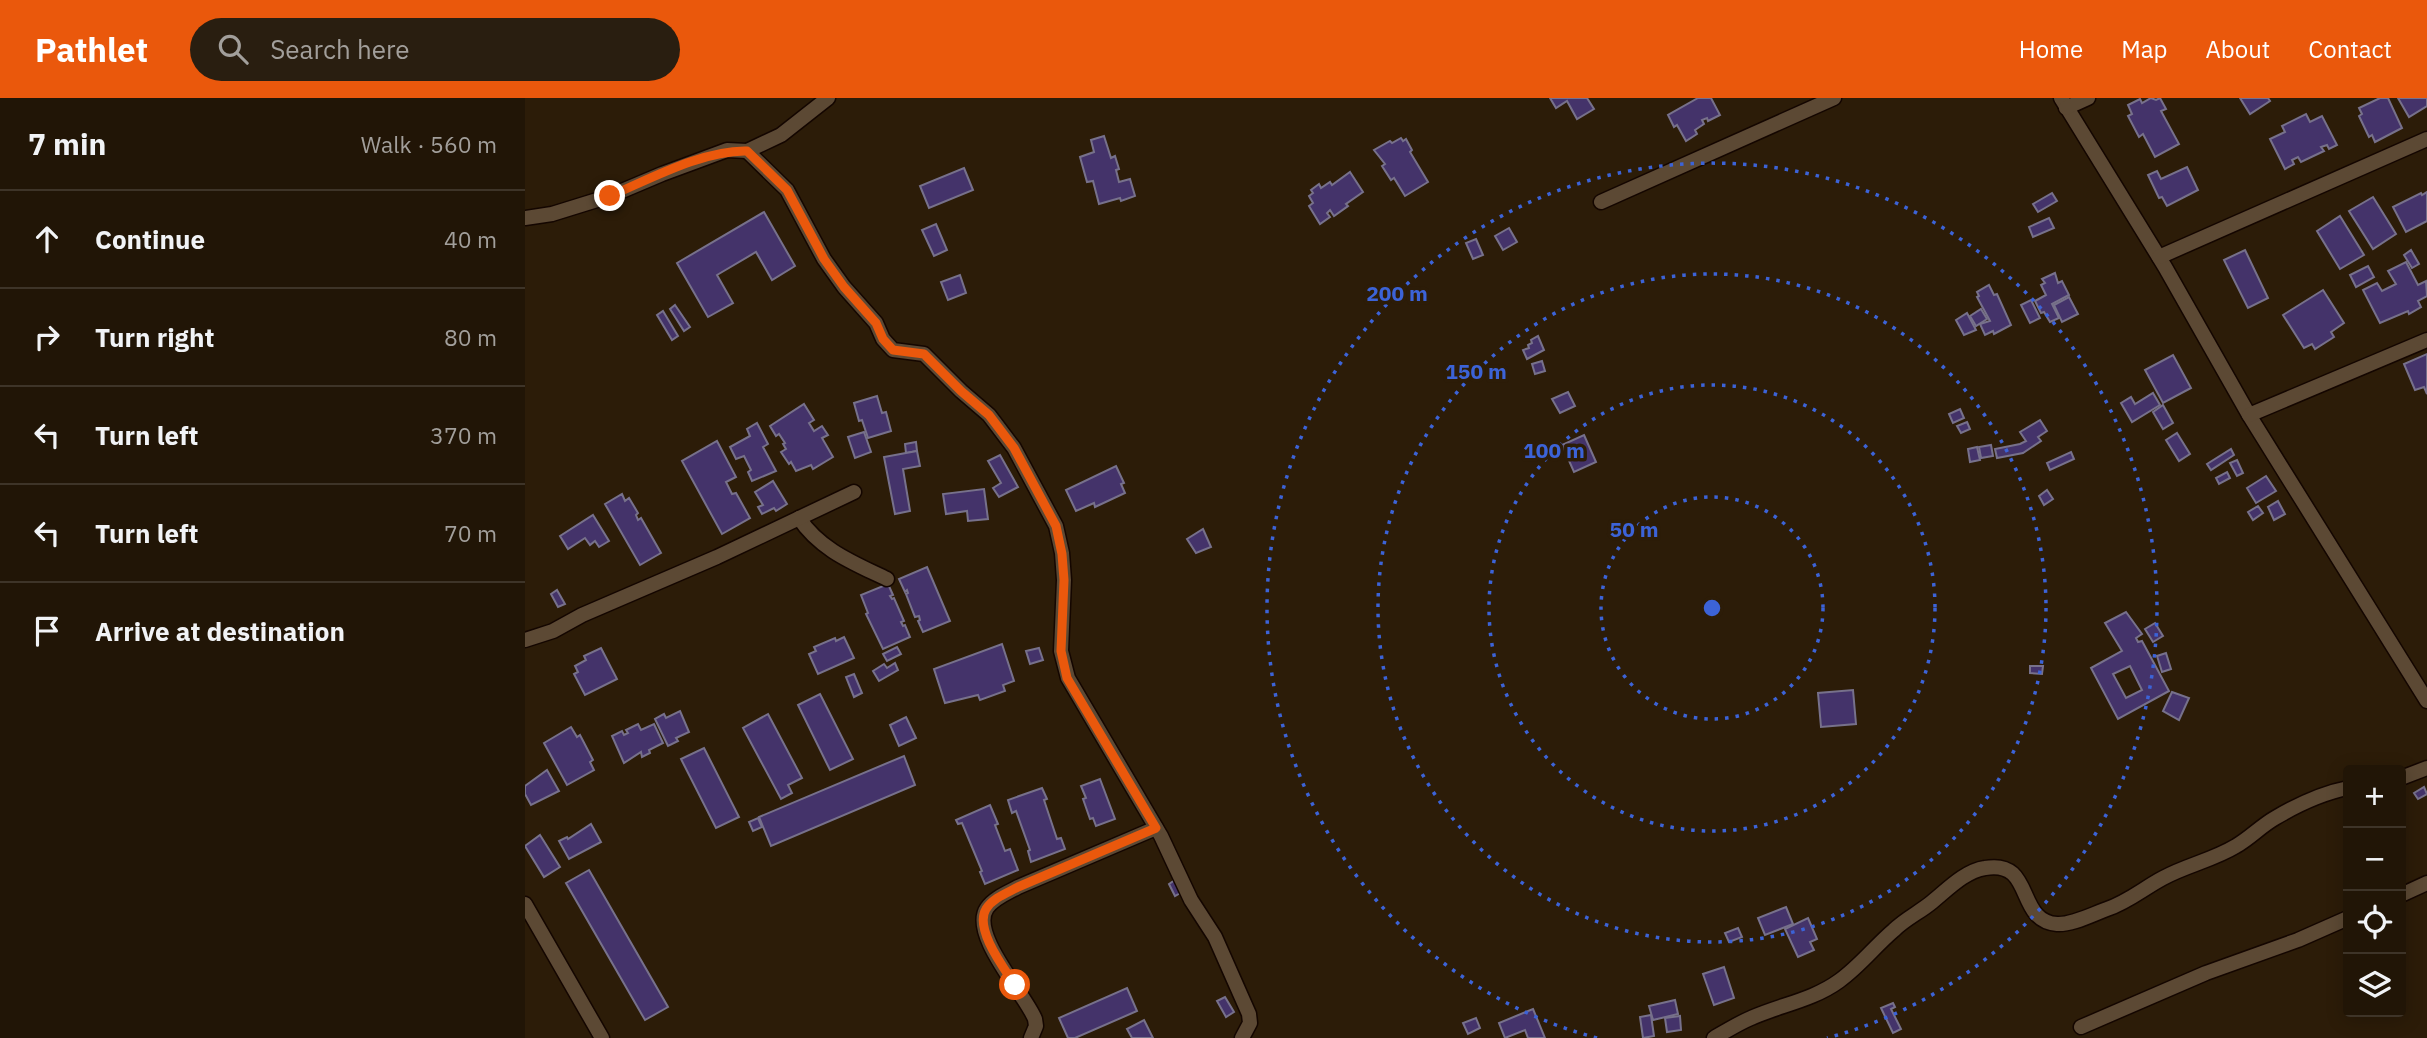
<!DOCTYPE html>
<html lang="en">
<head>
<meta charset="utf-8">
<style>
  :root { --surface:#211506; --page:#291e10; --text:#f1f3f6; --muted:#a29f9b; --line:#3e3428; --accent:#ea580c }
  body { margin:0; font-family:"IBM Plex Sans",sans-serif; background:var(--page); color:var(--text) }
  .controls { position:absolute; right:21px; bottom:21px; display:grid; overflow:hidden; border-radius:7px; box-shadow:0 4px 18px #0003 }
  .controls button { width:63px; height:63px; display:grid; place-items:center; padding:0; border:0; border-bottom:2px solid var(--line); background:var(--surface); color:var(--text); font:35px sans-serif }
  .stop { position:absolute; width:21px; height:21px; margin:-16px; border:5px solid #ea580c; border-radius:50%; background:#fff }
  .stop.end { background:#ea580c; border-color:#fff; box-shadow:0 2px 7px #0008 }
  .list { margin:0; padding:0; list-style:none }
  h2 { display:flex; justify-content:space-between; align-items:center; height:91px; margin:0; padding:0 28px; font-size:30px }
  h2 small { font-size:23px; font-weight:400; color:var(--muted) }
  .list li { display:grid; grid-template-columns:46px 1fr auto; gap:21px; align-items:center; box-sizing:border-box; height:98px; padding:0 28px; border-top:2px solid var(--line) }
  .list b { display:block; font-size:26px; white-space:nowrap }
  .list em { font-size:23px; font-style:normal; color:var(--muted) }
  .icon { flex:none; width:38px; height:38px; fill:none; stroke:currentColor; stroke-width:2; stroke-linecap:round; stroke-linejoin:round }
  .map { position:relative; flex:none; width:1902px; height:940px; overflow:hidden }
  header { display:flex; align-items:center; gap:42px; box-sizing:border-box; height:98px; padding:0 35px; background:var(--accent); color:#fff }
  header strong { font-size:33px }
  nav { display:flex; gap:38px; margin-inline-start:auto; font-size:24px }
  .search { width:490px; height:63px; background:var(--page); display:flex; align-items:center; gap:18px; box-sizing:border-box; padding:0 24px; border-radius:38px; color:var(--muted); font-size:26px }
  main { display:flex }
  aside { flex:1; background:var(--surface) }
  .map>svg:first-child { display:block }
</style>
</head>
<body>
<header>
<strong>Pathlet</strong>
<div class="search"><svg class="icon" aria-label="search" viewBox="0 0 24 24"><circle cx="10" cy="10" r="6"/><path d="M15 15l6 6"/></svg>Search here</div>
<nav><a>Home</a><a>Map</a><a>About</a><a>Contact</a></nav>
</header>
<main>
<aside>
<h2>7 min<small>Walk · 560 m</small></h2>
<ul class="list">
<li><svg class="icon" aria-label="ahead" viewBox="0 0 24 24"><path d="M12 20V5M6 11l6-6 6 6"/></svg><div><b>Continue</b></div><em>40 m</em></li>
<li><svg class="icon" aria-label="right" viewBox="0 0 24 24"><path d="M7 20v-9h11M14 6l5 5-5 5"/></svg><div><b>Turn right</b></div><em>80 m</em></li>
<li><svg class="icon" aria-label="left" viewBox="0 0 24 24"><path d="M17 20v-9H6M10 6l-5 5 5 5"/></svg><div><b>Turn left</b></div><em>370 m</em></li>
<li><svg class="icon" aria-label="left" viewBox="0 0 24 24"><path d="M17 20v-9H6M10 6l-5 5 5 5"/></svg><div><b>Turn left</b></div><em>70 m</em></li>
<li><svg class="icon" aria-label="arrive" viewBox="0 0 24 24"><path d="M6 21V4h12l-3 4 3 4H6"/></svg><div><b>Arrive at destination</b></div></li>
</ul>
</aside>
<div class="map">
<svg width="1902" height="940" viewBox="0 0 1902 940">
  <rect width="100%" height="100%" fill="#2c1c08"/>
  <g fill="#44336a" stroke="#77718b" stroke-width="2" fill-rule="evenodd">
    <polygon points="1025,0 1062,0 1069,11 1052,21 1042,3 1031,10"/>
    <polygon points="1173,0 1186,0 1195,17 1183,23 1182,20 1177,22 1179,26 1170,32 1172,36 1161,43 1152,27 1149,29 1143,17"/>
    <polygon points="1626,0 1631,2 1635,0 1641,11 1636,13 1654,46 1630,59 1618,36 1614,39 1603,18 1607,16 1603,7 1615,1 1617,5"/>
    <polygon points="1715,0 1743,0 1745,3 1725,16"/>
    <polygon points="1855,0 1863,0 1877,30 1850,44 1847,37 1844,39 1834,18 1837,16 1834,10"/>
    <polygon points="1873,0 1902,0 1902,8 1884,19"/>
    <polygon points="1781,16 1785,24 1797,18 1812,47 1804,51 1802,47 1796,49 1799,53 1776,64 1773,59 1767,62 1769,66 1760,71 1745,41 1760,34 1757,28"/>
    <polygon points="579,38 586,60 590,58 594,71 591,72 594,84 605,81 610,98 596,103 595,100 574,106 568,83 562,84 555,59 569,54 566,42"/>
    <polygon points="876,40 878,43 881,41 887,52 885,54 903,84 880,98 869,80 866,82 857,68 860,66 849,52 865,43 867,45"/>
    <polygon points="1662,69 1673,92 1642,108 1637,99 1634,100 1623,77 1632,73 1636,81"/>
    <polygon points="439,70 448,92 404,110 395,88"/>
    <polygon points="825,74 838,94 821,106 823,108 809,118 805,112 802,115 805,119 795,126 784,108 788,105 784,98 788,95 786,92 794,86 796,90 805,84 807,87"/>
    <polygon points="1902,94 1902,123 1881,134 1868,109 1896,95 1897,97"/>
    <polygon points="1527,95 1532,103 1513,114 1508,106"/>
    <polygon points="1848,99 1871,136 1848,151 1824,113"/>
    <polygon points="239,114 270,168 247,182 231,154 192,177 208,205 183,219 152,165"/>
    <polygon points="1815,118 1839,157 1815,171 1792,133"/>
    <polygon points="1524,120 1529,130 1508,139 1504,129"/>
    <polygon points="411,126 422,152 409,158 397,132"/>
    <polygon points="984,130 992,144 978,152 970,138"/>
    <polygon points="951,141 958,157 948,161 941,145"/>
    <polygon points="1720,152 1743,200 1723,210 1699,162"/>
    <polygon points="1886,152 1894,166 1887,170 1879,157"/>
    <polygon points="1881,164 1893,187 1901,183 1902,198 1893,203 1896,209 1884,216 1883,213 1855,225 1838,192 1852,185 1857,193 1871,186 1863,173"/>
    <polygon points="1843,168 1849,179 1831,189 1825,177"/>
    <polygon points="1530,175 1533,185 1537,183 1544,197 1527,206 1534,220 1525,224 1519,214 1516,215 1510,203 1521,197 1516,187 1520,185 1517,181"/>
    <polygon points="435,177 441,195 423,202 416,184"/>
    <polygon points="1464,187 1469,197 1472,196 1486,227 1469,236 1468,233 1460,237 1455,226 1465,223 1452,199 1454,198 1452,194"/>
    <polygon points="1798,192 1819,225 1806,234 1809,239 1790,251 1787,246 1779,250 1758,217"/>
    <polygon points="1544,199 1553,216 1537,224 1529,207"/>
    <polygon points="1506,202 1515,220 1505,225 1496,207"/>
    <polygon points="150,207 165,229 159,233 145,211"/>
    <polygon points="1456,211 1462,221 1451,228 1445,218"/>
    <polygon points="138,213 153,238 147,242 132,217"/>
    <polygon points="1442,215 1451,232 1439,237 1431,222"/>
    <polygon points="1013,238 1019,252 1002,261 998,252 1004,250 1003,247 1007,245 1006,242"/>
    <polygon points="1902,256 1902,296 1899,289 1890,292 1879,266"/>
    <polygon points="1648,257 1666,290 1638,305 1620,272"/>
    <polygon points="1017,263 1020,273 1010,276 1007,266"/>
    <polygon points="1043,294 1050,308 1035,315 1027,301"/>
    <polygon points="1628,295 1635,307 1607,324 1596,305 1606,299 1610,306"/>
    <polygon points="352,298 357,315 361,314 366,333 343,340 337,322 334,323 329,305"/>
    <polygon points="279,306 289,322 284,325 289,333 297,328 303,337 297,340 308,359 288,371 286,367 271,373 266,364 264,366 256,354 261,351 258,346 260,345 254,336 251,338 245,328"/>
    <polygon points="1638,307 1648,325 1638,331 1628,314"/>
    <polygon points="1435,311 1439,320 1428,325 1424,316"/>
    <polygon points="1515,322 1522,333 1513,339 1516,343 1498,355 1472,360 1470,351 1495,346 1501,343 1495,334"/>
    <polygon points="1442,324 1445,331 1436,335 1432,328"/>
    <polygon points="232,325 243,346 238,349 251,373 227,383 223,374 226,372 219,358 211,361 205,349 225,338 222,331"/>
    <polygon points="339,334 346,354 330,360 323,339"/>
    <polygon points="1652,335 1665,356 1654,363 1641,342"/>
    <polygon points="1059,337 1071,364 1049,374 1037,347"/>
    <polygon points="192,343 211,379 201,384 207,396 211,395 225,420 197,436 157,363"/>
    <polygon points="391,344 392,353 381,355 380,346"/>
    <polygon points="1466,347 1468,358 1456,360 1454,349"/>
    <polygon points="1452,349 1455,362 1445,364 1443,351"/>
    <polygon points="1706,351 1709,357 1686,372 1682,366"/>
    <polygon points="392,353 395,368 378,371 385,413 370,416 359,359"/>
    <polygon points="1546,354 1549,361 1525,372 1522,365"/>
    <polygon points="475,357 493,389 474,399 468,390 476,385 463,363"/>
    <polygon points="1712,362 1718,375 1712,378 1705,365"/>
    <polygon points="591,368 599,385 596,386 600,395 570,409 569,405 551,413 541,392"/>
    <polygon points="1702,374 1705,380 1694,386 1691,380"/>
    <polygon points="1741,378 1751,393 1731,405 1722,390"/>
    <polygon points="248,383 262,406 251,413 249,410 237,416 233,409 238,407 230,394"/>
    <polygon points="459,391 463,421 443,423 442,413 421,416 418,396"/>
    <polygon points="1522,392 1528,401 1519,407 1514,398"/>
    <polygon points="97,396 100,403 104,400 113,415 111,417 113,422 116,420 136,455 115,467 80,406"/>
    <polygon points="1753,403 1760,416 1749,422 1743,409"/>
    <polygon points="1733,408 1738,415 1728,422 1723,414"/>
    <polygon points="68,417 84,443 74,449 70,443 65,447 60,440 43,451 35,438"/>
    <polygon points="678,431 686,449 671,455 662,441"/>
    <polygon points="402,469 425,523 398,534 393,523 395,522 394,518 390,519 381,496 383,495 382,492 380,494 374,481"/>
    <polygon points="363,486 368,497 365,498 367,501 369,500 379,523 376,524 378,528 380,527 385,539 358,551 341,516 343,515 336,497"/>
    <polygon points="32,492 40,506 33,509 26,496"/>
    <path d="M 1601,514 L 1617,536 L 1611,540 L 1613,544 L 1617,543 L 1644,593 L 1593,621 L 1566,570 L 1597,553 L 1580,525 ZM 1605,568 L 1617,592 L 1601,600 L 1588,576 Z"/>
    <polygon points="1630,525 1638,538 1628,544 1620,531"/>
    <polygon points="319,539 329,560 293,576 284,556 291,553 289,549 310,540 311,543"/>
    <polygon points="477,546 489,583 478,587 480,593 455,602 453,597 420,605 409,571"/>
    <polygon points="372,549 376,556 362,563 358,556"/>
    <polygon points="76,550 92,581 60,597 49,576 53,574 50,568 61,562 59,558"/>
    <polygon points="514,550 518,562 505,566 501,553"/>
    <polygon points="1641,555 1646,571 1637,574 1632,558"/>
    <polygon points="370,565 373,572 354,583 348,573 359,566 362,570"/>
    <polygon points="1505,568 1518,568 1517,576 1505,575"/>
    <polygon points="329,576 337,595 329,599 321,579"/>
    <polygon points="1328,592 1331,626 1296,629 1293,595"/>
    <polygon points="1647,594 1664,600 1654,622 1638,613"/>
    <polygon points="295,596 328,661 305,672 273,607"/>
    <polygon points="155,613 164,634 151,640 153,643 143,648 130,621 139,616 141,620"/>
    <polygon points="243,616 277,680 263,687 267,695 256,701 218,630"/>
    <polygon points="381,619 391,640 374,648 365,627"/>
    <polygon points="113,626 116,632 129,626 138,645 124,652 125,655 117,659 116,654 99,665 87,638 97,633 99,637 103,635 101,632"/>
    <polygon points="46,629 52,639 55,637 68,662 65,664 69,672 42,687 19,645"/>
    <polygon points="179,650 214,719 191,730 156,661"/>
    <polygon points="379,658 390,687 246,748 234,719"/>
    <polygon points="22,672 34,693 6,707 0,696 0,688"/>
    <polygon points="575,681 590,721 571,728 568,720 565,721 558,701 561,700 556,688"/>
    <polygon points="1899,689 1902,696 1893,701 1889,695"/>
    <polygon points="517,690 522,701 519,702 532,741 536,740 540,751 506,764 503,753 505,752 491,713 487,715 483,702"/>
    <polygon points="465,707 473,726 470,727 480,753 485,751 493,772 460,786 455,774 457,773 437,725 433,726 431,722"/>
    <polygon points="233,720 237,729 228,733 224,724"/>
    <polygon points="66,726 76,744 44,761 34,743 42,739 43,741"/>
    <polygon points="15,737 35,769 19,779 0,748"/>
    <polygon points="64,772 143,909 120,922 41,785"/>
    <polygon points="650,782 657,794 650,798 644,786"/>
    <polygon points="1261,809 1268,826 1240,837 1233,820"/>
    <polygon points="1283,820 1292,841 1285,844 1289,852 1273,859 1260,831"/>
    <polygon points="1213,830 1217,839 1204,844 1200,835"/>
    <polygon points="1199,869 1209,900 1189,907 1178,876"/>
    <polygon points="602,890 612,913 550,940 543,940 534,920"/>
    <polygon points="700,899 709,914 701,919 692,903"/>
    <polygon points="1150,902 1153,916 1128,922 1124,908"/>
    <polygon points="1368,905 1370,909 1366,911 1376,931 1368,935 1356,910"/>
    <polygon points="1008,911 1020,940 1003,940 1000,932 980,940 974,925"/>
    <polygon points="1126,917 1129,938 1118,940 1115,919"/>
    <polygon points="1155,918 1156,932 1142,934 1140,920"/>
    <polygon points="951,920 955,930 943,936 938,925"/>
    <polygon points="619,922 628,940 607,940 602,931"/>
  </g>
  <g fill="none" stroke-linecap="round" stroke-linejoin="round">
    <g stroke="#140600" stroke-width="17">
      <g id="minor">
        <polyline points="1536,0 1640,169 1724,317 1902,603"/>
        <polyline points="1541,10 1563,0"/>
        <polyline points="222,53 262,92 299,161 319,189 351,225 358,241 368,252 399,256 436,293 464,317 489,350 531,428 537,455 539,482 536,553 543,580 636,738 666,802 690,839 724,916 725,925 717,940"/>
        <polyline points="1076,104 1309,0"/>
        <polyline points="0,120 27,116 85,98 137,76 202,52 222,53 256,37 303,0"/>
        <polyline points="1634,159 1902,41"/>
        <polyline points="1724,317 1902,242"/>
        <path d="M 274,420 C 295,452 329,465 362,481"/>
        <polyline points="0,542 28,533 57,517 192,459 329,394"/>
        <polyline points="1876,680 1902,670"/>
        <polyline points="1876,797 1902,785"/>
        <polyline points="0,806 77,940"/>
        <polyline points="1556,929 1681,875 1773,842 1823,820"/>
        <path d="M 506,940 L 511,928 L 510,921 C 500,896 444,836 462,810 C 469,800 482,795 493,789 L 631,730"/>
        <path d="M 1189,940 C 1201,933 1214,925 1226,920 C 1255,907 1288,902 1314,883 C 1335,868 1350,848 1369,832 C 1380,821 1395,814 1407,804 C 1423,791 1440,773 1460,770 C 1510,761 1490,823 1532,826 C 1547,827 1568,816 1582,811 C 1603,804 1619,790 1638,780 C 1662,767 1688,762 1711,748 C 1725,740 1736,728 1750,720 C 1772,707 1797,695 1823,690"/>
      </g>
    </g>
    <use href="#minor" stroke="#5c4934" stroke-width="14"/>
  </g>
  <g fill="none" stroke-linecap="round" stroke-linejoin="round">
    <path stroke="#ea580c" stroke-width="9" d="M 85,98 C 125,81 178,52 222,53 L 262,92 L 299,161 L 319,189 L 351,225 L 358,241 L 368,252 L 399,256 L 436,293 L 464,317 L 489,350 L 531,428 L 537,456 L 539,482 L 536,553 L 542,580 L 631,730 L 493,789 C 482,795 468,800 461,811 C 449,831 479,870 490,887"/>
  </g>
  <g fill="none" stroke="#3c63d7" stroke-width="3.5" stroke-dasharray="3.5 7">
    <circle cx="1187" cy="510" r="111"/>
    <circle cx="1187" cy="510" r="223"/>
    <circle cx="1187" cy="510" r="334"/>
    <path d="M1072 940A445 445 0 1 1 1302 940"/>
  </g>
  <circle cx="1187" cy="510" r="10" fill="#3c63d7" stroke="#2c1c08" stroke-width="3.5"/>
  <g font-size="21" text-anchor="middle" font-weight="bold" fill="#3c63d7" stroke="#2c1c08" stroke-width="7" stroke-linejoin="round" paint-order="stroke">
    <text x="872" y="203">200 m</text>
    <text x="951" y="281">150 m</text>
    <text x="1029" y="360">100 m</text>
    <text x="1109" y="439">50 m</text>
  </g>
</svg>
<div class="controls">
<button>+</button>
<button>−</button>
<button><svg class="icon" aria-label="locate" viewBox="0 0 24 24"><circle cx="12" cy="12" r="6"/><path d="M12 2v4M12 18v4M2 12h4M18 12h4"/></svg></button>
<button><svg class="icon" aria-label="layers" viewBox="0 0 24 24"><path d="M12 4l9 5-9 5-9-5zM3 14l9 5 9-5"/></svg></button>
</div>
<div class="stop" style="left:490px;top:887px"></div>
<div class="stop end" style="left:85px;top:98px"></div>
</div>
</main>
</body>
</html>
